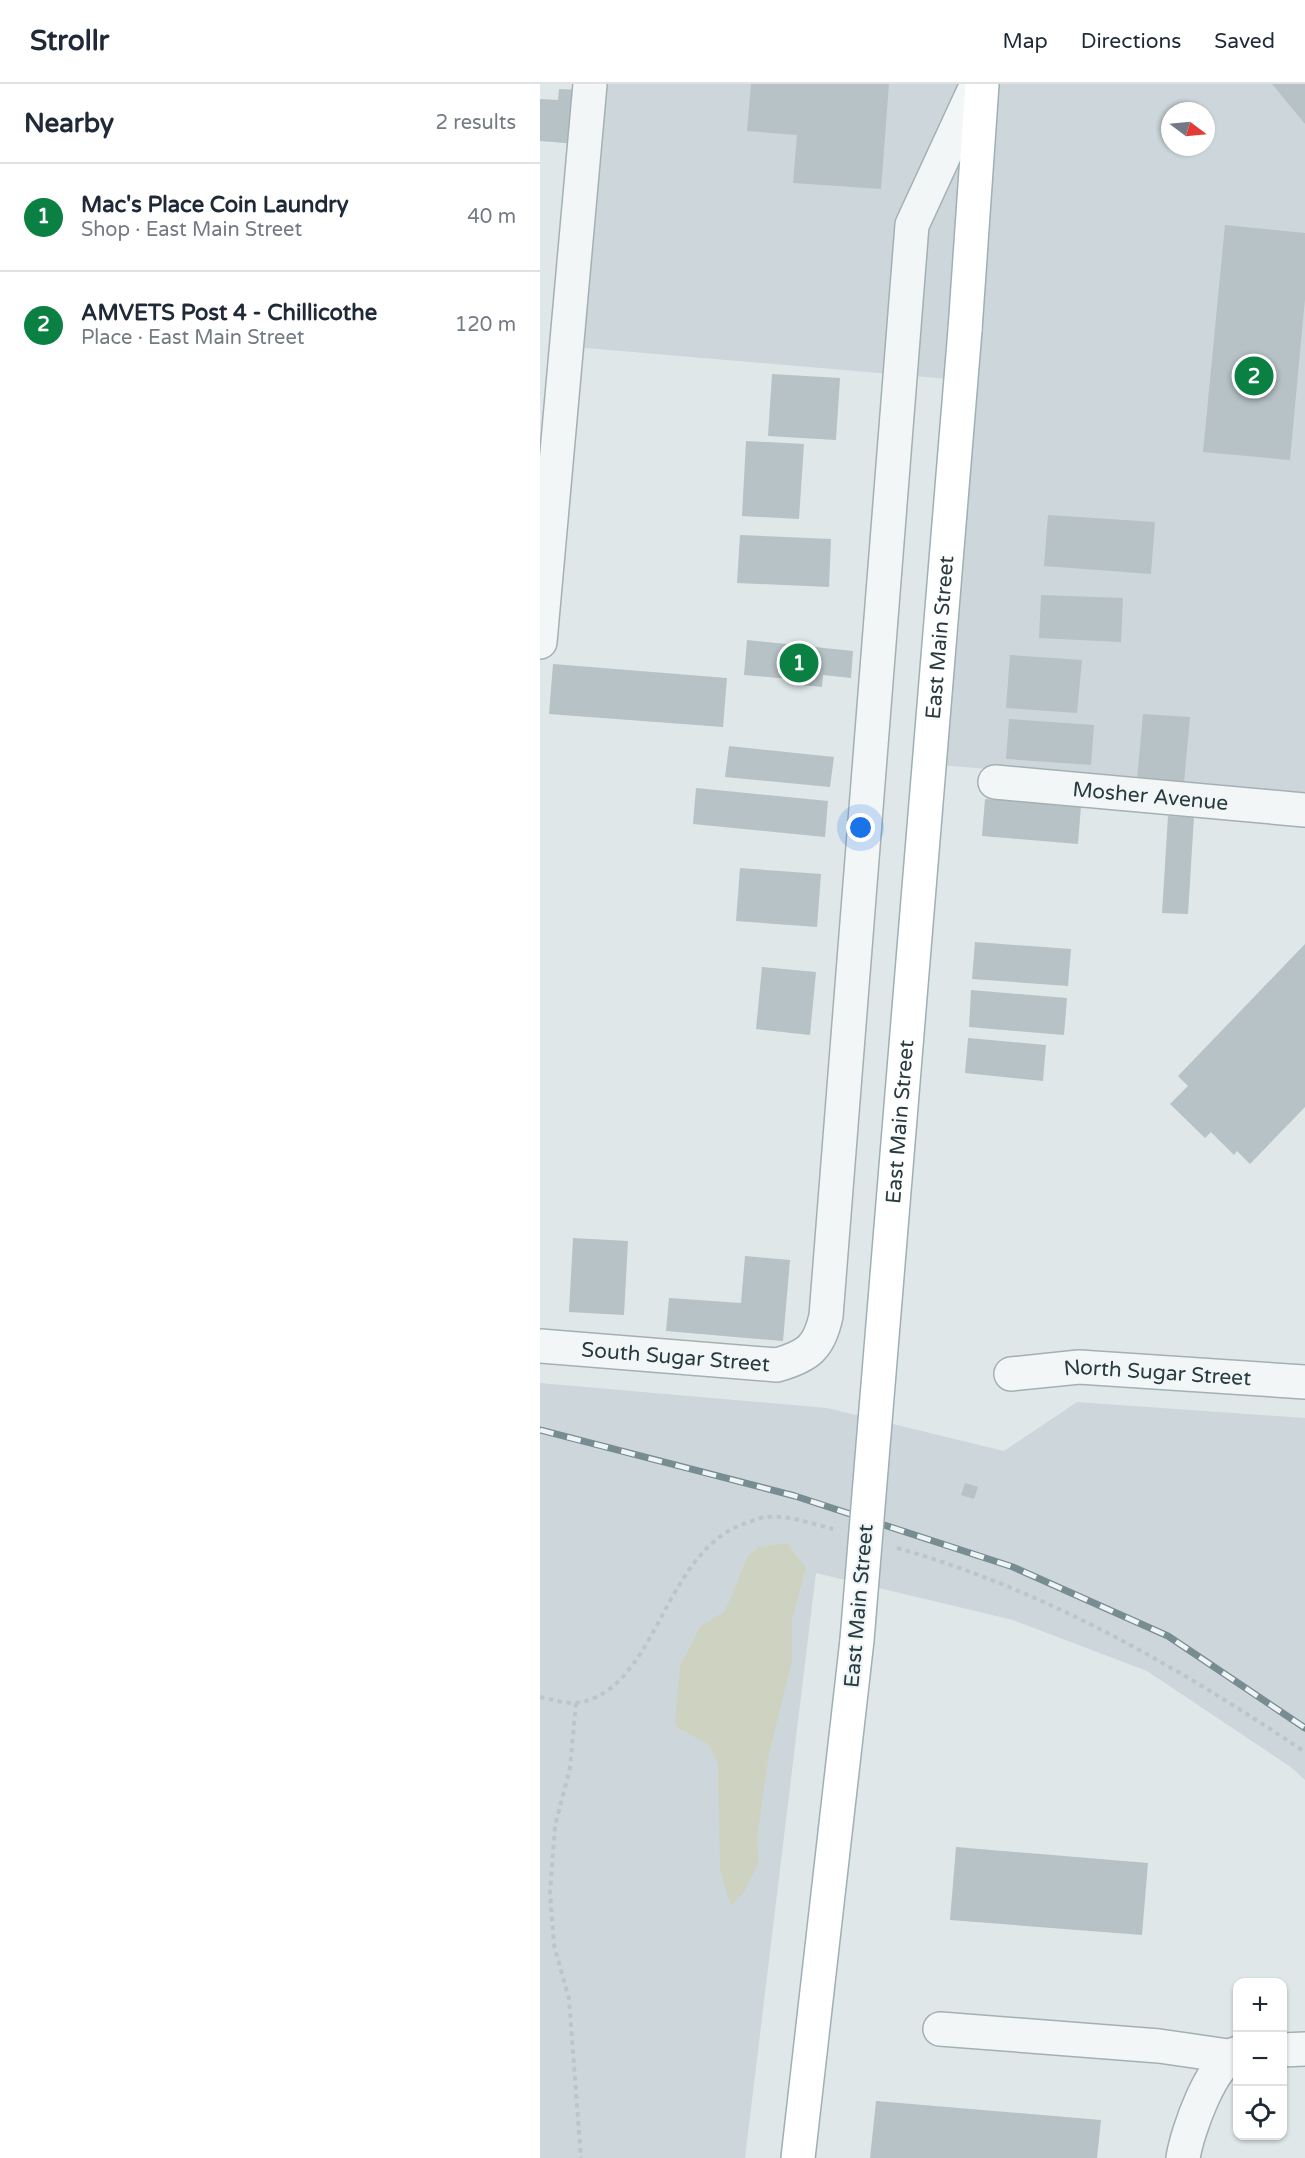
<!DOCTYPE html>
<html lang="en">
<head>
<meta charset="utf-8">
<style>
  :root { --surface:#fff; --page:#f2f2f3; --text:#1f2937; --muted:#747a83; --line:#e0e1e3; --accent:#0b8043 }
  body { margin:0; font-family:"Varela Round",sans-serif; background:var(--page); color:var(--text) }
  .controls { position:absolute; right:18px; bottom:18px; display:grid; overflow:hidden; border-radius:12px; box-shadow:0 2px 4px #0004 }
  .controls button { width:54px; height:54px; display:grid; place-items:center; padding:0; border:0; border-bottom:2px solid var(--line); background:var(--surface); color:var(--text); font:30px sans-serif }
  .compass { position:absolute; left:621px; top:18px; width:54px; height:54px; border-radius:50%; background:var(--surface); box-shadow:0 2px 4px #0004; rotate:106deg }
  .you { position:absolute; left:321px; top:744px; width:21px; height:21px; margin:-15px; border:4px solid #fff; border-radius:50%; background:#1a73e8; box-shadow:0 0 0 9px #1a73e833 }
  .badge { display:grid; place-items:center; width:39px; height:39px; border-radius:50%; background:var(--accent); color:#fff; font-size:20px; font-weight:700 }
  .pin { position:absolute; translate:-50% -50%; border:3px solid #fff; box-shadow:0 2px 6px #0006 }
  .list { margin:0; padding:0; list-style:none }
  h2 { display:flex; justify-content:space-between; align-items:center; height:78px; margin:0; padding:0 24px; font-size:26px }
  h2 small { font-size:20px; font-weight:400; color:var(--muted) }
  .list li { display:grid; grid-template-columns:39px 1fr auto; gap:18px; align-items:center; box-sizing:border-box; height:108px; padding:0 24px; border-top:2px solid var(--line) }
  .list b { display:block; font-size:22px; white-space:nowrap }
  .list p { margin:0; font-size:20px; white-space:nowrap; color:var(--muted) }
  .list em { font-size:20px; font-style:normal; color:var(--muted) }
  .icon { flex:none; width:33px; height:33px; fill:none; stroke:currentColor; stroke-width:2; stroke-linecap:round; stroke-linejoin:round }
  .map { position:relative; flex:none; width:765px; height:2074px; overflow:hidden }
  header { display:flex; align-items:center; gap:36px; box-sizing:border-box; height:84px; padding:0 30px; background:var(--surface); border-bottom:2px solid var(--line) }
  header strong { font-size:28px }
  nav { display:flex; gap:33px; margin-inline-start:auto; font-size:21px }
  main { display:flex }
  aside { flex:1; background:var(--surface) }
  .map>svg:first-child { display:block }
</style>
</head>
<body>
<header>
<strong>Strollr</strong>
<nav><a>Map</a><a>Directions</a><a>Saved</a></nav>
</header>
<main>
<aside>
<h2>Nearby<small>2 results</small></h2>
<ul class="list">
<li><span class="badge">1</span><div><b>Mac's Place Coin Laundry</b><p>Shop · East Main Street</p></div><em>40 m</em></li>
<li><span class="badge">2</span><div><b>AMVETS Post 4 - Chillicothe</b><p>Place · East Main Street</p></div><em>120 m</em></li>
</ul>
</aside>
<div class="map">
<svg width="765" height="2074" viewBox="0 0 765 2074">
  <rect width="100%" height="100%" fill="#dfe7e9"/>
  <g fill="#cdd7db" fill-rule="evenodd">
    <path d="M 55,0 L 765,0 L 765,713 L 389,680 L 421,296 L 34,263 ZM 630,27 L 666,27 L 666,63 L 630,63 Z"/>
    <polygon points="0,1299 287,1324 464,1367 537,1318 765,1334 765,1696 752,1684 607,1587 473,1536 276,1489 205,2074 0,2074"/>
  </g>
  <polygon fill="#cdd3c0" points="247,1459 266,1484 252,1536 252,1577 229,1670 217,1755 219,1778 204,1808 191,1822 180,1786 178,1680 168,1660 138,1644 135,1637 140,1582 160,1543 185,1527 208,1472 219,1463"/>
  <g fill="#b6c2c5">
    <polygon points="211,0 349,0 341,105 253,99 257,51 207,47"/>
    <polygon points="732,0 765,0 765,40"/>
    <polygon points="19,5 41,6 37,60 0,57 0,15 18,16"/>
    <polygon points="685,141 765,149 765,215 750,376 663,368"/>
    <polygon points="232,290 300,294 296,356 228,352"/>
    <polygon points="206,357 264,360 259,435 202,432"/>
    <polygon points="508,431 615,438 611,490 504,482"/>
    <polygon points="200,451 291,455 289,503 197,499"/>
    <polygon points="501,511 583,514 581,558 499,554"/>
    <polygon points="207,556 313,567 311,594 283,591 282,603 261,601 262,596 204,591"/>
    <polygon points="470,571 542,576 537,629 466,624"/>
    <polygon points="13,580 187,594 183,643 9,630"/>
    <polygon points="603,630 650,633 644,699 597,695"/>
    <polygon points="469,635 554,641 551,681 466,675"/>
    <polygon points="189,662 294,673 290,703 185,693"/>
    <polygon points="156,704 288,717 285,753 153,740"/>
    <polygon points="445,715 541,722 538,760 442,752"/>
    <polygon points="628,732 654,733 648,830 622,829"/>
    <polygon points="200,784 281,790 277,843 196,837"/>
    <polygon points="435,858 531,865 528,902 432,895"/>
    <polygon points="765,860 765,1023 710,1080 697,1067 694,1071 671,1048 665,1054 630,1020 648,1002 638,992"/>
    <polygon points="222,883 276,888 270,951 216,945"/>
    <polygon points="431,906 527,914 524,951 429,943"/>
    <polygon points="428,954 506,961 503,997 425,989"/>
    <polygon points="33,1154 88,1157 84,1231 29,1228"/>
    <polygon points="205,1172 250,1176 243,1257 126,1247 129,1214 201,1219"/>
    <polygon points="425,1399 438,1403 434,1415 421,1411"/>
    <polygon points="416,1763 608,1779 602,1851 410,1836"/>
    <polygon points="336,2017 561,2036 557,2074 330,2074"/>
  </g>
  <g fill="none" stroke-linecap="round" stroke-linejoin="round">
    <g stroke="#a4b0b3" stroke-width="36">
      <g id="minor">
        <polyline points="0,558 50,0"/>
        <path id="s1" d="M 455,698 L 765,726"/>
        <path id="s2" d="M 0,1262 L 237,1281 C 268,1272 279,1264 286,1232 L 372,141 L 437,0"/>
        <path id="s3" d="M 471,1290 L 539,1283 L 765,1298"/>
        <polyline points="400,1945 619,1962 688,1972"/>
        <polyline points="742,1966 765,1965"/>
        <path d="M 643,2074 C 647,2048 672,1976 698,1969"/>
      </g>
    </g>
    <g stroke="#9eb0b4" stroke-width="36">
      <g id="major">
        <polyline points="425,246 442,0"/>
        <polyline points="258,2074 317,1556"/>
      </g>
    </g>
    <g stroke="#bdc5c7" stroke-width="4" stroke-dasharray="4.5 4.5" stroke-linecap="butt">
      <path d="M 357,1464 C 506,1506 638,1583 765,1668"/>
      <path d="M 0,1613 C 11,1615 26,1620 36,1619 C 117,1608 121,1471 203,1440 C 210,1438 218,1434 225,1433 C 248,1431 270,1439 293,1445"/>
      <polyline points="36,1619 30,1684 15,1742 10,1809 14,1861 29,1915 41,2074"/>
    </g>
    <use href="#minor" stroke="#f2f6f7" stroke-width="33"/>
    <use href="#major" stroke="#fff" stroke-width="33"/>
    <g stroke="#788d92" stroke-width="7">
      <polyline id="rail" points="0,1346 255,1412 473,1483 628,1552 765,1644"/>
    </g>
    <use href="#rail" stroke="#eff5f6" stroke-width="4.5" stroke-dasharray="14" stroke-linecap="butt"/>
    <g stroke="#9eb0b4" stroke-width="36" stroke-linecap="butt">
      <g id="major-bridge">
        <path id="s4" d="M 317,1556 L 425,246"/>
      </g>
    </g>
    <use href="#major-bridge" stroke="#fff" stroke-width="33"/>
  </g>
  <g text-anchor="middle" dominant-baseline="central" stroke-width="4.5" stroke-linejoin="round" paint-order="stroke">
    <g font-size="21" fill="#283b40" stroke="#eff5f6">
      <text stroke="none"><textPath href="#s4" startOffset="1006">East Main Street</textPath></text>
      <text stroke="none"><textPath href="#s1" startOffset="156">Mosher Avenue</textPath></text>
      <text stroke="none"><textPath href="#s4" startOffset="520">East Main Street</textPath></text>
      <text stroke="none"><textPath href="#s2" startOffset="136">South Sugar Street</textPath></text>
      <text stroke="none"><textPath href="#s3" startOffset="147">North Sugar Street</textPath></text>
      <text transform="translate(319 1522) rotate(-85)">East Main Street</text>
    </g>
  </g>
</svg>
<div class="controls">
<button>+</button>
<button>−</button>
<button><svg class="icon" aria-label="locate" viewBox="0 0 24 24"><circle cx="12" cy="12" r="6"/><path d="M12 2v4M12 18v4M2 12h4M18 12h4"/></svg></button>
</div>
<svg class="compass" viewBox="-18 -18 36 36"><path d="M0-13l5 13h-10z" fill="#e53935"/><path d="M0 13l5-13h-10z" fill="#747a83"/></svg>
<div class="you"></div>
<div class="pin badge" style="left:259px;top:579px">1</div>
<div class="pin badge" style="left:714px;top:292px">2</div>
</div>
</main>
</body>
</html>
